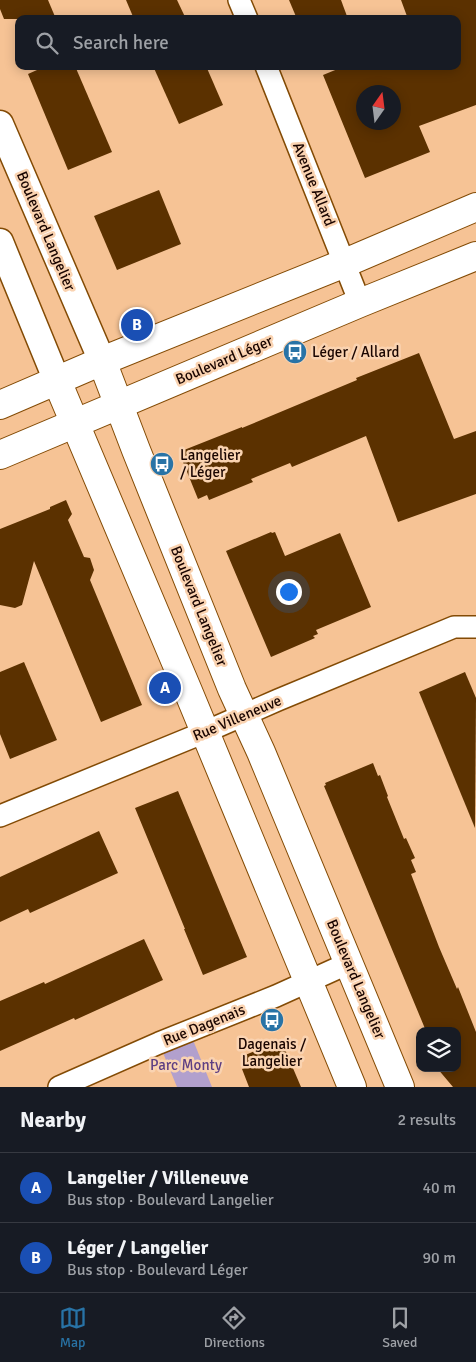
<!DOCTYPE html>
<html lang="en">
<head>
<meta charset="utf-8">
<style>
  :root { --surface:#171b24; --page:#20242c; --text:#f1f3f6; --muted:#9ea1a6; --line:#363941; --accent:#2873a6 }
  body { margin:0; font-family:Signika,sans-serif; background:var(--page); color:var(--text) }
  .controls { position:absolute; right:15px; bottom:15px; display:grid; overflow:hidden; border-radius:10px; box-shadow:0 2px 12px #0003 }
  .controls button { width:45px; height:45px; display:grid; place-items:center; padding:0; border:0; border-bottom:1px solid var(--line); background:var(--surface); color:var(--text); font:25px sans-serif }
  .compass { position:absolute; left:356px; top:85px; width:45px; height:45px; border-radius:50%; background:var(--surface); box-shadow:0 2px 12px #0003; rotate:14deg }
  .you { position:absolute; left:288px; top:591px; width:18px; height:18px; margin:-12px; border:4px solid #fff; border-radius:50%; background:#1a73e8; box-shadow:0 0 0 8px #1a73e833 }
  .badge { display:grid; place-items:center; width:32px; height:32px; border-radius:50%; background:var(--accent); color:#fff; font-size:16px; font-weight:700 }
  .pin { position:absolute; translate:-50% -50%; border:2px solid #fff; box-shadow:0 1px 5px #0006 }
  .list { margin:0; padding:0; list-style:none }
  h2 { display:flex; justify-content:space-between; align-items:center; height:65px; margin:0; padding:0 20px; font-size:21px }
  h2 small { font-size:16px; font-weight:400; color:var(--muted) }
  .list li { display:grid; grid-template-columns:32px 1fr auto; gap:15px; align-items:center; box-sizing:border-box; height:70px; padding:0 20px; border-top:1px solid var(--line) }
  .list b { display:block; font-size:19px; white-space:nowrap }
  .list p { margin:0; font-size:16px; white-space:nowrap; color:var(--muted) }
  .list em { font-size:16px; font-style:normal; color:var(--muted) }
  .icon { flex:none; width:28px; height:28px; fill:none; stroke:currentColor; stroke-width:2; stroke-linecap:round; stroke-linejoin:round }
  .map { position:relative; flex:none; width:476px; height:1087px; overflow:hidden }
  .search { position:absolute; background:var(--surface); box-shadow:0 2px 12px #0003; left:15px; right:15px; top:15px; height:55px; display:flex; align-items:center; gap:12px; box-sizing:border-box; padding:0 18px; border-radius:10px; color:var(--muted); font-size:19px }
  .sheet { height:205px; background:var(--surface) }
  nav { display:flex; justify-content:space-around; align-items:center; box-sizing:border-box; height:70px; border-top:1px solid var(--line); background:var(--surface); font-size:14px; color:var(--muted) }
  nav a { display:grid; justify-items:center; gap:2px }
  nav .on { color:var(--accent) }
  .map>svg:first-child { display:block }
</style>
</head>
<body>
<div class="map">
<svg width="476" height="1087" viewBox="0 0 476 1087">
  <rect width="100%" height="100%" fill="#f6c395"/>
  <polygon fill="#b2a0cd" points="189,1030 212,1087 177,1087 159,1043"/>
  <g fill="#5b3100" fill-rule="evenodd">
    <polygon points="0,0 48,0 56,19 4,19 0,9"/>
    <polygon points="126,0 177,0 186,19 134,19"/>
    <polygon points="289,0 341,0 348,19 297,19"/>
    <path d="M 401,0 L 476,0 L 476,105 L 419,126 L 430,152 L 365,178 L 323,75 L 345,66 L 457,66 L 457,19 L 408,19 ZM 364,92 L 394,92 L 394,122 L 364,122 Z"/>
    <polygon points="46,66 75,66 112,152 68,170 28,74"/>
    <polygon points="153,66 206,66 223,105 179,124"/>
    <polygon points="159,190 181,244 117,270 94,216"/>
    <polygon points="419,353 454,439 476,431 476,494 398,522 366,436 292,467 290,463 251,479 253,482 209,500 207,495 198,499 179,452 242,427 242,428 357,380 356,378"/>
    <polygon points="66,500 72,514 68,520 84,557 90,558 94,570 90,580 142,705 101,722 34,561 22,605 15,608 0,605 0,529 50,509 50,507"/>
    <polygon points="271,532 272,533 275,532 285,556 340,533 371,607 316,630 318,634 313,636 315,638 271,657 226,551"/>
    <polygon points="24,662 57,740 10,759 0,734 0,672"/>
    <polygon points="465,672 476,698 475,828 419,692"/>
    <polygon points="373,763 378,776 380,775 388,796 387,797 404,839 406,838 415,858 411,860 416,872 411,874 439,947 457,989 458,987 476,1032 476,1087 453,1087 437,1068 457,1068 457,1031 426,1031 324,786 326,785 325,783"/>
    <polygon points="178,791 247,957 203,975 184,929 185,929 135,808"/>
    <polygon points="99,831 118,873 30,913 28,909 0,922 0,877"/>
    <polygon points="144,939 163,980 75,1020 74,1018 0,1051 0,1001 44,982 45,984"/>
    <polygon points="281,1040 301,1087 249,1087 242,1069 247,1067 243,1056"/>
  </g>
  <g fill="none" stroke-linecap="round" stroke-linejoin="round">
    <g stroke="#834b05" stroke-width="24">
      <g id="minor">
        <polyline points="239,0 247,19"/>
        <polyline points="266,66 360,303"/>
        <polyline points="0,816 205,732 278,700 454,627 476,627"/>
        <polyline points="59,1087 159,1043 276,996 349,963"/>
      </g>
    </g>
    <g stroke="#834b05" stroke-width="29">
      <g id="tertiary">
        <polyline points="0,124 102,361"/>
        <polyline points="0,242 57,381"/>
      </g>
    </g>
    <g stroke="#834b05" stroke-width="30">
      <g id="secondary">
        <polyline points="102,361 136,450 232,689 261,752 400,1087"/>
        <polyline points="57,381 188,691 352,1087"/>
        <polyline points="0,405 102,361 345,263 476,207"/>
        <polyline points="0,455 360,303 476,256"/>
      </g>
    </g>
    <use href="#minor" stroke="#fff" stroke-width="21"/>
    <use href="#tertiary" stroke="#fff" stroke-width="26"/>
    <use href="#secondary" stroke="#fff" stroke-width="28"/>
  </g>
  <defs>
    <g id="bus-disc" transform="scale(1.25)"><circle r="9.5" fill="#2873a6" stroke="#fad3b1"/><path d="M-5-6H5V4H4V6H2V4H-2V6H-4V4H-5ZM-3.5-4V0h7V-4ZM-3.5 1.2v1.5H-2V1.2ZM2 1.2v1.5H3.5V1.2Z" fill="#fff"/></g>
  </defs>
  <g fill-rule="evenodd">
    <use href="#bus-disc" x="295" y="352"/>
    <use href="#bus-disc" x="162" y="464"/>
    <use href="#bus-disc" x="272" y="1020"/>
  </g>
  <g text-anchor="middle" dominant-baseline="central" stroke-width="5" stroke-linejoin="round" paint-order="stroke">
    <g font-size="15" fill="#1a0500" stroke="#fad3b1">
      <text transform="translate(314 184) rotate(68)">Avenue Allard</text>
      <text transform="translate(46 231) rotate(67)">Boulevard Langelier</text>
      <text transform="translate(224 360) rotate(-23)">Boulevard Léger</text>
      <text transform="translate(199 606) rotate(68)">Boulevard Langelier</text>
      <text transform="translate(237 718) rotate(-23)">Rue Villeneuve</text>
      <text transform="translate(356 979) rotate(67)">Boulevard Langelier</text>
      <text transform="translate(204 1025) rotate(-22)">Rue Dagenais</text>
    </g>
    <g font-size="15" fill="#1a0500" stroke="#fad3b1" text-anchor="start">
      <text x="312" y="352">Léger / Allard</text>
      <text x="180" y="455">Langelier<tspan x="180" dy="17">/ Léger</tspan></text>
      <text x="272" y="1044" text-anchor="middle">Dagenais /<tspan x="272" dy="17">Langelier</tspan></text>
    </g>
    <g font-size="15" fill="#5e3f83" stroke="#fad3b1">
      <text x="186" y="1065">Parc Monty</text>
    </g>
  </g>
</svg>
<div class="controls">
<button><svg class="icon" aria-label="layers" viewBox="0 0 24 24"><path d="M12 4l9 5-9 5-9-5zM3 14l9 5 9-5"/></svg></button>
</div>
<svg class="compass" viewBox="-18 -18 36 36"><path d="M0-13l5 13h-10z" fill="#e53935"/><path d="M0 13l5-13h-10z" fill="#9ea1a6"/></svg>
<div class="you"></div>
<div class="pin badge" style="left:165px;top:688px;background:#1a4fb4">A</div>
<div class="pin badge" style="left:137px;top:325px;background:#1a4fb4">B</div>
<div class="search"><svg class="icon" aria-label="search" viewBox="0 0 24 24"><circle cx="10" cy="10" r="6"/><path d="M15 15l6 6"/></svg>Search here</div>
</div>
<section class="sheet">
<h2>Nearby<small>2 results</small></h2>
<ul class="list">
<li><span class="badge" style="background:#1a4fb4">A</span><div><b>Langelier / Villeneuve</b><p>Bus stop · Boulevard Langelier</p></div><em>40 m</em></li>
<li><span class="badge" style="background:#1a4fb4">B</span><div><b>Léger / Langelier</b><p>Bus stop · Boulevard Léger</p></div><em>90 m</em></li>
</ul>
</section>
<nav>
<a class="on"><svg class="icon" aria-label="map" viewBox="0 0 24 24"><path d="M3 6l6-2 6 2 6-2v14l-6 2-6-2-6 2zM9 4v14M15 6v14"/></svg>Map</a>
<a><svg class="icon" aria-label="directions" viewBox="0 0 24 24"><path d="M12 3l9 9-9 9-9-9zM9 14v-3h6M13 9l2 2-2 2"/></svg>Directions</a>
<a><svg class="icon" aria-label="saved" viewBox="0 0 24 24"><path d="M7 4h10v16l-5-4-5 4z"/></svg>Saved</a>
</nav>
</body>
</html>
